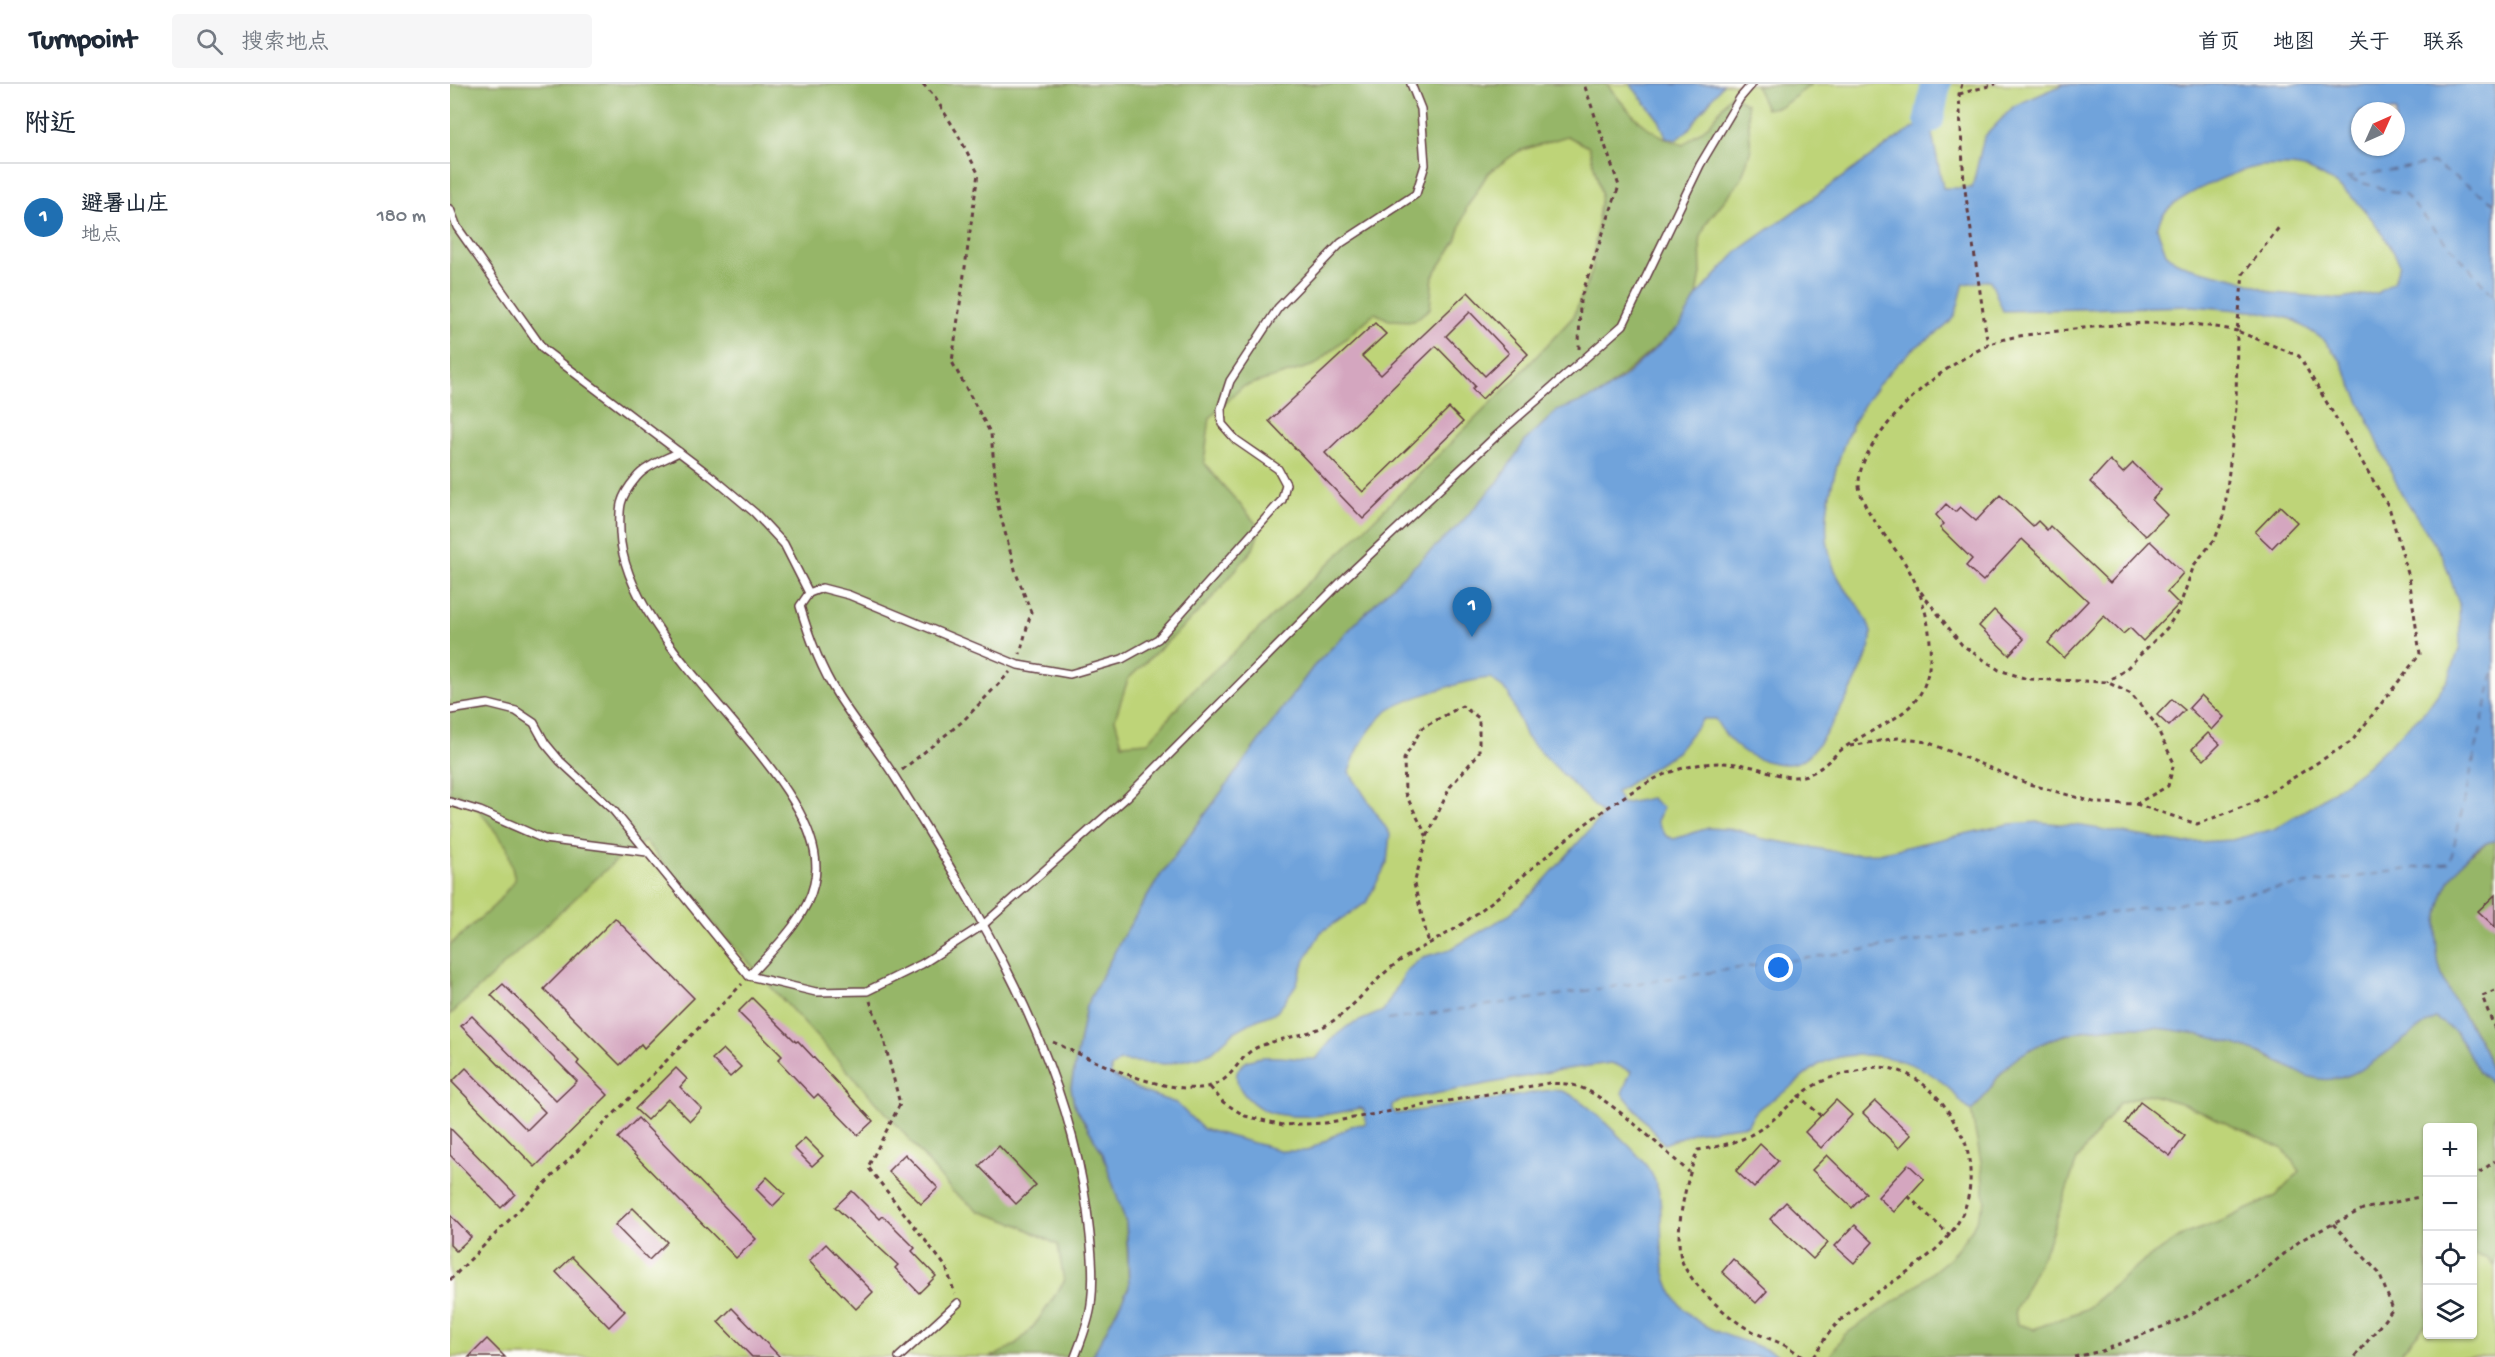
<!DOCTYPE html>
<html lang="zh">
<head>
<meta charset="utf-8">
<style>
  :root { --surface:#fff; --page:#f6f6f7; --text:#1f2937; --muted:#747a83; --line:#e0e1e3; --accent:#1f6fb2 }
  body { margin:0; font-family:"Gochi Hand","LXGW WenKai TC",sans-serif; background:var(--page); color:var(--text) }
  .controls { position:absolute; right:18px; bottom:18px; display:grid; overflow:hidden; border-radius:6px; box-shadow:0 2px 4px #0004 }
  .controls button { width:54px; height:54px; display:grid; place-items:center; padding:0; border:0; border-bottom:2px solid var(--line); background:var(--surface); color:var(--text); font:30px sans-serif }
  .compass { position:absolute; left:1901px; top:18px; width:54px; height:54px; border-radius:50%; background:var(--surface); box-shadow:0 2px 4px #0004; rotate:45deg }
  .you { position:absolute; left:1329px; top:884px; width:21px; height:21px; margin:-15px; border:4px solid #fff; border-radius:50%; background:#1a73e8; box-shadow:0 0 0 9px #1a73e833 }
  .badge { display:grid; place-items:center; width:39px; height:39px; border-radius:50%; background:var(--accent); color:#fff; font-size:20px; font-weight:700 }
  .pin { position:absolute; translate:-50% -50px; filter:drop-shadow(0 2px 3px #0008) }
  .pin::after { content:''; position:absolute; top:32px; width:21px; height:18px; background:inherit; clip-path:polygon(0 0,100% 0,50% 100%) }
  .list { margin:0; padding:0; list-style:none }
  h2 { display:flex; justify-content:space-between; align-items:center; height:78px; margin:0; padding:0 24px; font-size:26px }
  h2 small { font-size:20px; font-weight:400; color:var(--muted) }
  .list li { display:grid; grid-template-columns:39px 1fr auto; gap:18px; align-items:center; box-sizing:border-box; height:108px; padding:0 24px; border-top:2px solid var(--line) }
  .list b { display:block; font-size:22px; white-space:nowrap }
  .list p { margin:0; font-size:20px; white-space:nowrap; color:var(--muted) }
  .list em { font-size:20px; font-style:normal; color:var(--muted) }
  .icon { flex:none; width:33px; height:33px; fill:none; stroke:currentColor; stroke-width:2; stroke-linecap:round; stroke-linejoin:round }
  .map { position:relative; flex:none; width:2045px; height:1273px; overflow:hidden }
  header { display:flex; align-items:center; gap:36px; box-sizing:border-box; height:84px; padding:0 30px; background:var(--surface); border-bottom:2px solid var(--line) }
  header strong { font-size:28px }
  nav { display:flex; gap:33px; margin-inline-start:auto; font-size:21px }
  .search { width:420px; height:54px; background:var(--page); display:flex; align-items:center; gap:15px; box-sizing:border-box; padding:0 21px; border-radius:6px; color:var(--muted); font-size:22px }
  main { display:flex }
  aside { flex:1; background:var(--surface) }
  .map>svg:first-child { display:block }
</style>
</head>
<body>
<header>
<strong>Turnpoint</strong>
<div class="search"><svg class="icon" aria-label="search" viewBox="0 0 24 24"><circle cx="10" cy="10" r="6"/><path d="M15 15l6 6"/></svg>搜索地点</div>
<nav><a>首页</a><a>地图</a><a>关于</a><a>联系</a></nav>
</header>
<main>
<aside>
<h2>附近<small></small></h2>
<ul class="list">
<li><span class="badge">1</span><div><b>避暑山庄</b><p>地点</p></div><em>180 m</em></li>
</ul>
</aside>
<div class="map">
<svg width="2045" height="1273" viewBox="0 0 2045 1273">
  <rect width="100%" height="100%" fill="#fdfcf7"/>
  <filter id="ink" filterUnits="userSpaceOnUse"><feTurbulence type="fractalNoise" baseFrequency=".0167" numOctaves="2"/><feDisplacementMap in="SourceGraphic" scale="12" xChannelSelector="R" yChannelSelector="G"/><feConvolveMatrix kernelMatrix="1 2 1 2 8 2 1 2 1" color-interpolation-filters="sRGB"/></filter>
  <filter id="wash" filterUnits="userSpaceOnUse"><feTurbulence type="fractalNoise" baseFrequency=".008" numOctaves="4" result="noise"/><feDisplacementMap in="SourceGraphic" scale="24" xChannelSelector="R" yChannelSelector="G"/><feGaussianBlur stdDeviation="1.35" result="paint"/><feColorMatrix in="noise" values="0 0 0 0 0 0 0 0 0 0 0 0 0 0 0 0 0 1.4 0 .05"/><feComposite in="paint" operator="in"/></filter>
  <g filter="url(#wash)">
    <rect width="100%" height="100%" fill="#efe4c8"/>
    <path fill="#bed478" stroke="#847a52" stroke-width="1.5" fill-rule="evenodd" d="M 0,0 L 2045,0 L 2045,1273 L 0,1273 ZM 1910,27 L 1946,27 L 1946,63 L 1910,63 ZM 1978,1044 L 2022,1044 L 2022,1250 L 1978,1250 Z"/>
    <g fill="#96b668" stroke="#706a4a" stroke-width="1.5" fill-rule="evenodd">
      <path d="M 0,0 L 1157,0 C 1180,30 1196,49 1233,61 L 1260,40 L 1281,10 L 1297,20 L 1301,65 L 1291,96 L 1257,138 L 1250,155 L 1251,190 L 1247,212 L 1230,242 L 1151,310 L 1107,327 L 1075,357 L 1048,398 L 1010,440 L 935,509 L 863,583 L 710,792 L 672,854 L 636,922 L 621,1003 L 624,1020 L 653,1070 L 676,1139 L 679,1203 L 642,1273 L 539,1273 C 577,1263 593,1228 614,1198 L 608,1161 L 569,1141 L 529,1127 L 502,1107 L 448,1042 L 259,835 L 195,757 L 163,779 L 0,931 L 0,861 L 45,821 L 65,796 L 57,763 L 30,727 L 8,709 L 0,712 ZM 1117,52 L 1139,63 L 1151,109 L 1142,187 L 1123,233 L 1067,293 L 888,471 L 741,608 L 698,658 L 672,660 L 665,635 L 678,595 L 759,518 L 803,465 L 810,445 C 793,421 771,402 754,378 L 760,334 L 792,303 L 865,281 L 925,229 L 939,236 L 964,237 L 980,224 L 983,192 L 1006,157 L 1017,123 L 1038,89 L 1069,67 Z"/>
      <polygon points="1362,0 1332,22 1316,25 1305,1"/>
      <path d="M 2040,757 L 2045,757 L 2045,1182 L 2036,1174 L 2023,1171 L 2022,1044 L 1978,1044 L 1977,1239 L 1947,1273 L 1379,1273 L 1394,1251 L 1457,1209 L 1500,1174 L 1522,1145 L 1535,1118 L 1531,1077 L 1521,1027 C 1541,1011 1544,990 1568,973 C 1628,931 1730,937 1796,963 C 1825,975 1857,997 1889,994 C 1911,992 1963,946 1985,933 L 2006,948 L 2029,988 L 2042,999 C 2042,962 2011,933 1996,901 C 1977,863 1983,802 2017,773 C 2024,767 2033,762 2040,757 ZM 1698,1010 L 1734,1020 L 1833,1065 L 1850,1087 L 1826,1112 L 1772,1137 L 1735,1150 L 1692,1178 L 1636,1225 L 1584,1245 L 1567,1240 L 1565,1227 L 1597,1162 L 1627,1076 L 1669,1019 Z"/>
    </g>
    <g fill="#70a3db" stroke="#5d6183" stroke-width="1.5" fill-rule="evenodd">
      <polygon points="1180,0 1273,0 1238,46 1226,56 1216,53 1209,36"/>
      <path d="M 1614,0 L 2045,0 L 2045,757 C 2029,758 2014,775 2006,787 C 1995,801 1989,821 1987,838 C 1985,860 1986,881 1996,901 C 2011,934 2042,963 2042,1000 L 2029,988 L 2006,948 L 1985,934 C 1956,950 1920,988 1889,994 C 1857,1001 1841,981 1813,970 C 1741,942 1636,925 1568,973 C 1543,991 1541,1010 1521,1027 C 1509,1018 1503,1006 1492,998 C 1461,973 1406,962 1370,980 C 1360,986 1350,996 1341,1003 C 1324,1017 1306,1020 1298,1041 L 1245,1048 L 1214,1060 L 1172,1009 L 1181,987 L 1161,979 L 1110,986 L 948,1017 L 942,1021 L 942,1026 L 946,1030 C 986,1024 1026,1018 1067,1012 C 1080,1010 1099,1004 1112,1007 C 1131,1012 1157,1041 1172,1055 C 1189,1071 1207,1090 1210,1114 C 1214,1151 1205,1193 1232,1223 C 1257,1253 1301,1255 1332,1273 L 642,1273 L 679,1203 L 678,1168 L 676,1139 L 653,1070 L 624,1020 L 621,1003 L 636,922 L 672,854 L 710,792 L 863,583 L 935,509 L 1010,440 L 1048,398 L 1075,357 L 1107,327 L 1151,310 L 1174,293 L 1230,242 L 1247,212 L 1288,167 L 1449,53 L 1479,35 L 1493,104 L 1522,104 L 1534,53 L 1564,22 ZM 1910,27 L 1946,27 L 1946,63 L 1910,63 ZM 1810,82 C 1824,82 1843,80 1857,85 C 1901,102 1929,139 1950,180 L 1943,198 L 1927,209 L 1891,215 L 1824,209 L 1788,195 L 1738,183 L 1725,177 L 1716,169 L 1707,144 C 1709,140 1710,134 1713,131 C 1727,111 1786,87 1810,82 ZM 1540,196 L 1553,227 L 1742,222 L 1811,228 L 1842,235 L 1873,255 L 1891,277 L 1950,407 L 1993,473 L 2009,520 L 2010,562 L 1999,594 L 1977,625 L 1917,682 L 1862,722 L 1824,745 L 1782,756 L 1731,759 L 1632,742 L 1588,738 L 1559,740 L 1429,769 L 1399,770 L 1309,754 L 1289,746 L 1258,744 L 1224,755 L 1216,752 L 1207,737 L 1213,724 L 1201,714 L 1172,720 L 1166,708 L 1227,668 L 1253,635 L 1265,635 C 1277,656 1295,674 1320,678 C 1334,681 1346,682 1358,672 C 1376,655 1425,572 1421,548 C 1416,527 1401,515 1391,498 C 1366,457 1378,407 1393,363 C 1406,326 1431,294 1460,268 C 1472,257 1490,250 1500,238 C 1508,230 1510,211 1514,200 ZM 1041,594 L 1058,609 L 1076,653 L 1153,731 L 1083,809 L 1057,832 L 1001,865 L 973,873 L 957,886 L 933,927 L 898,942 L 884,953 L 866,975 C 848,976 824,970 806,974 C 765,985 798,1023 822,1029 C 851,1036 881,1031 910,1024 L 914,1026 L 916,1040 L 903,1041 L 857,1067 L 833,1067 L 753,1045 L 726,1019 L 693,1008 L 661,991 L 661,984 L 670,977 L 716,980 L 748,973 L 762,968 L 784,948 L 802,938 L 827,928 L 846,901 L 855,876 L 871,848 L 916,819 L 937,779 L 940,750 L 899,688 C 906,666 916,648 932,632 C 948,615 1017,596 1041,594 Z"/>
    </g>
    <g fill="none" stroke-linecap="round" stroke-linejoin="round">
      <polyline stroke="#70a3db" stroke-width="30" points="1479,35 1486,0"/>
      <g stroke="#595471" stroke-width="1.5" stroke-dasharray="8 6" stroke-linecap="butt">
        <polyline points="2045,119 1983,79 1895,94 1955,111 2045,213"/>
        <polyline points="938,936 2000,779 2045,582"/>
      </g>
    </g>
    <g id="blocks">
      <g fill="#d4a6bf" fill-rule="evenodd">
        <path d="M 1018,208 L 1078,270 L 1032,315 L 1022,305 L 1025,302 L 986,262 L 875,369 L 913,408 L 999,324 L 1013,338 L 913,435 L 819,337 L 925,239 L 936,250 L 912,272 L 931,291 ZM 1020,228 L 1059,269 L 1035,292 L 996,252 Z"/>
        <polygon points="1660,376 1673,389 1683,379 1711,406 1702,416 1717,431 1696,452 1640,398"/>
        <polygon points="1550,411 1583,442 1588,437 1597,446 1600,442 1660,499 1700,457 1733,489 1717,508 1729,520 1693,557 1680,544 1673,550 1654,532 1614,574 1598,559 1638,517 1572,455 1533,497 1516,482 1522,475 1490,444 1494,440 1486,431 1496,420 1505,428 1510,423 1526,437"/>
        <polygon points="1830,422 1847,438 1822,464 1805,448"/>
        <polygon points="1544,526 1574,555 1559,571 1529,542"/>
        <polygon points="1751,611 1774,633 1762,646 1739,624"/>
        <polygon points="1722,615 1735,626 1719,642 1707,631"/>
        <polygon points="1758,649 1770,660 1754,676 1742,665"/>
        <polygon points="2045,811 2045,843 2028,827"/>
        <polygon points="165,834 244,914 194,964 191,960 170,981 94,905"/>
        <polygon points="53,900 129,977 127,980 158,1011 85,1083 2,998 16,984 77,1046 95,1028 11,942 22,932 106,1017 127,997 41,911"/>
        <polygon points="302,914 346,958 348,957 423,1037 408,1051 368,1010 364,1014 328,976 332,972 288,928"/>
        <polygon points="273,965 291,983 280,993 262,975"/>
        <polygon points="226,984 237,995 230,1003 252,1025 240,1037 218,1015 197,1036 185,1025"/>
        <polygon points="1386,1016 1402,1031 1371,1064 1355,1048"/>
        <polygon points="1425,1017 1461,1051 1449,1064 1413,1029"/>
        <polygon points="1690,1018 1735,1052 1720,1072 1675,1039"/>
        <polygon points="188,1034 306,1155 286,1174 168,1054"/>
        <polygon points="0,1044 65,1110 51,1124 0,1071"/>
        <polygon points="355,1054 373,1072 362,1082 344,1064"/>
        <polygon points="1310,1060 1328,1077 1304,1104 1286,1087"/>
        <polygon points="549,1062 586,1101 566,1120 529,1082"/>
        <polygon points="455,1070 488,1104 471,1120 438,1087"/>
        <polygon points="1377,1071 1416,1109 1402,1124 1362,1086"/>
        <polygon points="1458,1080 1474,1095 1444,1128 1428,1113"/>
        <polygon points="317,1093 335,1110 323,1122 306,1105"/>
        <polygon points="402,1107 430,1135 433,1132 465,1164 462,1167 486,1192 469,1209 445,1184 448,1181 385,1123"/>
        <polygon points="1336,1118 1378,1159 1363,1175 1320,1135"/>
        <polygon points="183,1124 217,1158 199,1176 165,1141"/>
        <polygon points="0,1131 21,1153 6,1167 0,1161"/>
        <polygon points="1405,1141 1423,1158 1404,1179 1385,1162"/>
        <polygon points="376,1160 423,1208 406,1225 359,1177"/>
        <polygon points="122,1173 175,1227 159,1243 106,1188"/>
        <polygon points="1283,1175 1317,1207 1306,1219 1272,1188"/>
        <polygon points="282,1224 330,1273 302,1273 268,1238"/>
        <polygon points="37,1255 55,1273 19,1273"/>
      </g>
    </g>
  </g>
  <g filter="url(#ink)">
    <use href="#blocks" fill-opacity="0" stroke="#633d43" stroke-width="1.5"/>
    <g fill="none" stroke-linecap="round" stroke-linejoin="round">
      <g stroke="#633d43" stroke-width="10">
        <g id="lane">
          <polyline points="0,125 7,143 93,265 262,393 305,429 334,460 359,509 372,504 399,511 568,581 620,590 672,575 708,555 832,416 836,400 828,385 786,356 772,340 771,325 780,297 828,224 891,159 966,110 975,81 971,25 961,0"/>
          <path d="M 229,368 C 216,375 195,382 186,394 C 169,414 169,423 170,448 C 174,570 389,699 364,800 C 356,836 322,866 299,892"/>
          <path d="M 359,509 L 350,522 C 359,553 370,583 387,610 C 405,639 428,666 446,695 C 529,828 616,969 637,1126 C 641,1158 645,1189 641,1221 C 639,1238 631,1257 625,1273"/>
          <polyline points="0,626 38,620 66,627 84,639 95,659 110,677 164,727 299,892 366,908 417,907 472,880 533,841 677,713 897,492 1045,353 1173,241 1250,81 1290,14 1302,0"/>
          <polyline points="0,718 30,727 94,755 197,768"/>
          <polyline points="449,1273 508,1219"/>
        </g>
      </g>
      <g stroke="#633d43" stroke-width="3" stroke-dasharray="4.5 4.5" stroke-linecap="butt">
        <polyline points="473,0 484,12 506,47 528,89 502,278 541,350 548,422 566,489 581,528 570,570"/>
        <polyline points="1512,0 1509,10 1514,99 1538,262"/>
        <polyline points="1509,10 1546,0"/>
        <polyline points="1129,265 1130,216 1169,102 1134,0"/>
        <polyline points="1400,662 1448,654 1477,658 1579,700 1647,719 1686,720 1718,702 1724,679 1704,638 1681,610 1657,598 1577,595 1549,586 1512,561 1467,503"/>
        <polyline points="452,686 513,637 560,588"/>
        <polyline points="1686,720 1747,740 1803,719 1902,657 1970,570 1959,493 1939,423 1849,272 1787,247 1793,190 1830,142"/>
        <polyline points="977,753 955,709 954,675 972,644 1012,622 1029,634 1029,669 1000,703 977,753 964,800 979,860"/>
        <polyline points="2045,907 2032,912 2045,945"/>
        <polyline points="420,917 434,956 450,1020 418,1083 496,1183 505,1210"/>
        <path d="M 603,958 C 643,976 720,1016 764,1001 C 784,994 789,971 808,963 C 831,953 859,952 880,939 C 904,924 921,899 943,882 C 965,865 993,854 1015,838 C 1078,793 1129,736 1197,699 C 1228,681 1268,674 1303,683 C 1319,687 1337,696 1353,692 C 1371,688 1380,674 1394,664 C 1416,647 1446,639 1465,617 C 1493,584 1478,516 1456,481 C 1443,460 1412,427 1409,402 C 1408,379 1424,358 1437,341 C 1465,306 1501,278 1543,259 C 1560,252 1583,250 1601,248 C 1663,240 1726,233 1787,247 L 1786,324 L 1774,432 L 1765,455 L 1744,481 L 1728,527 L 1717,544 L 1675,586 L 1657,598"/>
        <path d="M 760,1003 L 773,1018 L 795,1032 L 833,1041 L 875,1039 L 1099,999 C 1106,1000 1115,999 1122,1001 C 1154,1007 1212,1065 1239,1088"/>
        <polyline points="1348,1011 1371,1032"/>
        <polyline points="2022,1094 2045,1077"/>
        <polyline points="1458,1112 1500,1152"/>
        <polyline points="1883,1140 1929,1189 1943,1225 1905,1273"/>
        <polyline points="0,1196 292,900"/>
        <path d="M 1352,1273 C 1331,1256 1321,1257 1300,1246 C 1280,1236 1236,1196 1231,1174 C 1224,1146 1237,1093 1248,1066 C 1266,1063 1288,1059 1304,1049 C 1344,1025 1349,998 1402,988 C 1410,987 1420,983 1429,983 C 1459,984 1487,1007 1501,1032 C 1506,1042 1515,1054 1517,1065 C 1538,1160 1451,1184 1393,1234 C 1380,1245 1372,1259 1363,1273"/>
        <polyline points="1624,1273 1652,1267 1732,1235 1806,1193 1851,1156 1913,1125 1978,1111"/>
      </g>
      <use href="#lane" stroke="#fff" stroke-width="7"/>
    </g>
  </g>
</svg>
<div class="controls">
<button>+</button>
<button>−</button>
<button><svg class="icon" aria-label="locate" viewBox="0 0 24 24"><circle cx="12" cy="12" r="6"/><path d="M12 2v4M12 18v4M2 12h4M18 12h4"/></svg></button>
<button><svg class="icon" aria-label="layers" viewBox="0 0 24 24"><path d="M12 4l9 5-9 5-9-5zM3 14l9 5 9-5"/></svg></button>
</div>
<svg class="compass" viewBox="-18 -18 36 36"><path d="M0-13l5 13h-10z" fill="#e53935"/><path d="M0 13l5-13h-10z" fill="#747a83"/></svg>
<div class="you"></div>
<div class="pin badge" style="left:1022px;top:553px">1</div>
</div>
</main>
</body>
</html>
